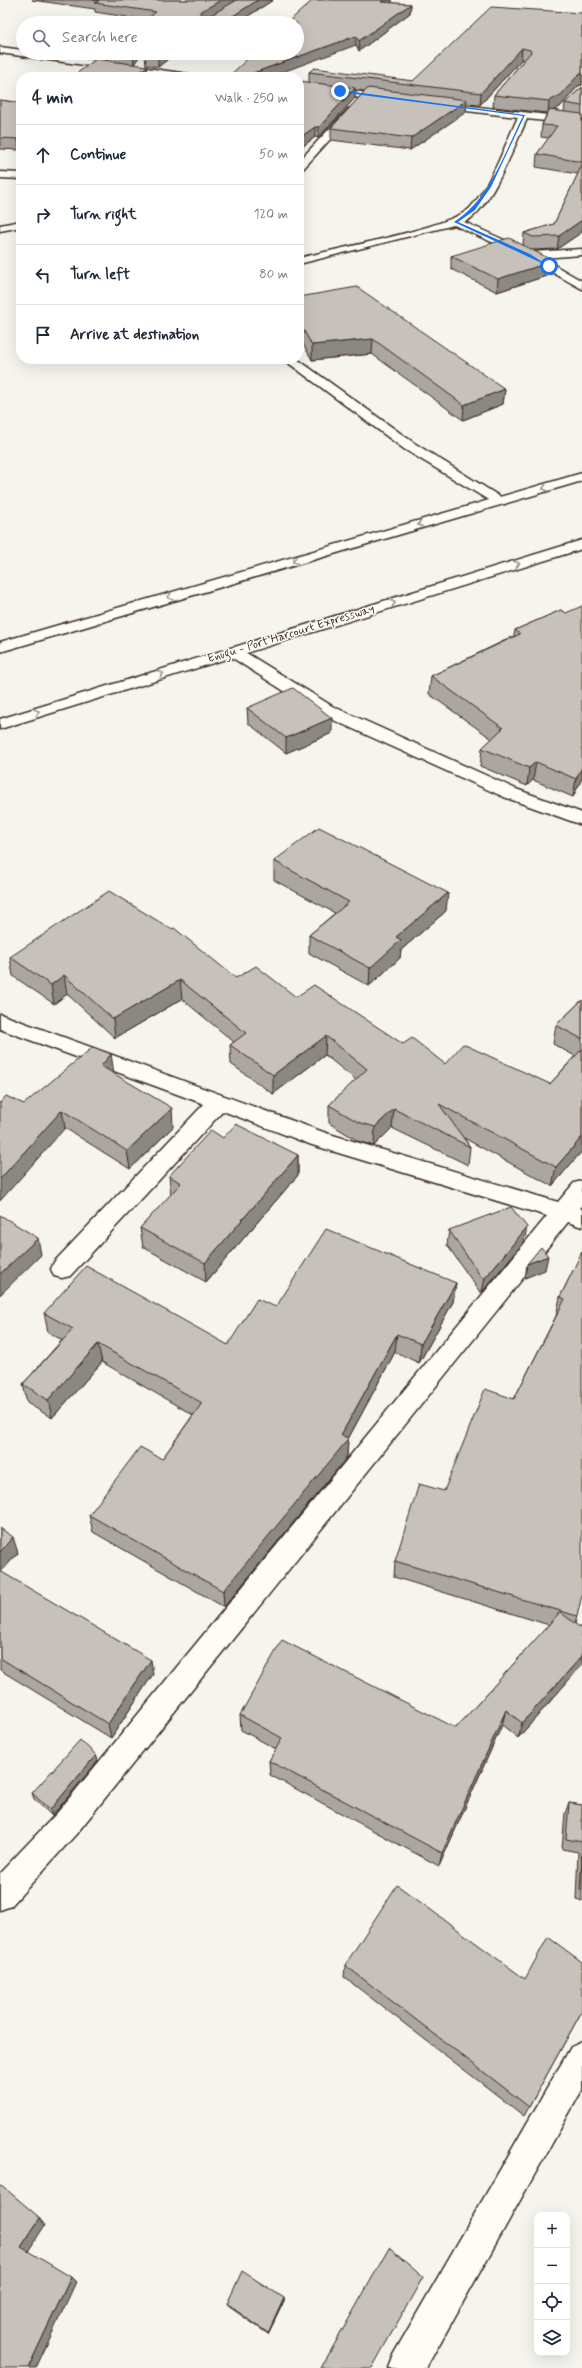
<!DOCTYPE html>
<html lang="en">
<head>
<meta charset="utf-8">
<style>
  :root { --surface:#fff; --page:#f2f2f3; --text:#1f2937; --muted:#747a83; --line:#e0e1e3 }
  body { margin:0; font-family:Mynerve,sans-serif; background:var(--page); color:var(--text) }
  .controls { position:absolute; right:12px; bottom:12px; display:grid; overflow:hidden; border-radius:8px; box-shadow:0 4px 16px #0002 }
  .controls button { width:36px; height:36px; display:grid; place-items:center; padding:0; border:0; border-bottom:1px solid var(--line); background:var(--surface); color:var(--text); font:20px sans-serif }
  .stop { position:absolute; width:12px; height:12px; margin:-9px; border:3px solid #1a73e8; border-radius:50%; background:#fff }
  .stop.end { background:#1a73e8; border-color:#fff; box-shadow:0 1px 4px #0008 }
  .list { margin:0; padding:0; list-style:none }
  h2 { display:flex; justify-content:space-between; align-items:center; height:52px; margin:0; padding:0 16px; font-size:17px }
  h2 small { font-size:13px; font-weight:400; color:var(--muted) }
  .list li { display:grid; grid-template-columns:26px 1fr auto; gap:12px; align-items:center; box-sizing:border-box; height:60px; padding:0 16px; border-top:1px solid var(--line) }
  .list b { display:block; font-size:15px; white-space:nowrap }
  .list em { font-size:13px; font-style:normal; color:var(--muted) }
  .icon { flex:none; width:22px; height:22px; fill:none; stroke:currentColor; stroke-width:2; stroke-linecap:round; stroke-linejoin:round }
  .map { position:relative; flex:none; width:582px; height:2368px; overflow:hidden }
  .search { position:absolute; background:var(--surface); box-shadow:0 4px 16px #0002; left:16px; top:16px; width:288px; height:44px; display:flex; align-items:center; gap:10px; box-sizing:border-box; padding:0 14px; border-radius:22px; color:var(--muted); font-size:15px }
  .panel { position:absolute; background:var(--surface); box-shadow:0 4px 16px #0002; left:16px; top:72px; width:288px; height:292px; border-radius:16px }
  .map>svg:first-child { display:block }
</style>
</head>
<body>
<div class="map">
<svg width="582" height="2368" viewBox="0 0 582 2368">
  <rect width="100%" height="100%" fill="#f5f4ee"/>
  <filter id="ink" filterUnits="userSpaceOnUse"><feTurbulence type="fractalNoise" baseFrequency=".025" numOctaves="2"/><feDisplacementMap in="SourceGraphic" scale="8" xChannelSelector="R" yChannelSelector="G"/><feConvolveMatrix kernelMatrix="1 2 1 2 8 2 1 2 1" color-interpolation-filters="sRGB"/></filter>
  <g filter="url(#ink)">
    <g fill="none" stroke-linecap="round" stroke-linejoin="round">
      <g stroke="#3b2a1e" stroke-width="3">
        <g id="street">
          <polygon points="0,47 23,50 23,53 43,53 188,74 193,77 169,77 0,53"/>
          <polygon points="299,84 392,96 397,99 392,102 299,90"/>
          <path d="M 436,102 L 582,119 L 582,125 L 527,119 C 516,142 489,214 464,222 L 531,252 L 582,249 L 582,255 L 542,258 L 582,281 L 582,289 L 525,257 L 454,225 L 299,264 L 299,258 C 331,250 452,227 470,208 C 492,184 504,147 518,117 L 433,107 L 431,105 Z"/>
          <polygon points="351,108 356,111 354,113 303,169 299,170 299,161 348,109"/>
          <polygon points="0,172 21,173 21,179 0,178"/>
          <polygon points="21,221 21,227 0,231 0,225"/>
          <polygon points="283,359 297,359 414,443 507,501 505,504 495,504 404,449"/>
          <polygon points="234,647 240,649 332,706 516,789 582,813 582,825 504,797 320,714 228,655 226,652 228,649"/>
          <polygon points="0,1014 326,1133 558,1202 574,1183 582,1181 582,1205 579,1208 582,1209 582,1227 568,1222 77,1833 11,1906 0,1910 0,1873 57,1813 547,1216 312,1145 223,1111 70,1276 62,1278 54,1276 51,1269 54,1262 204,1104 0,1029"/>
          <polygon points="582,2042 582,2090 426,2368 388,2368 393,2355 571,2047"/>
        </g>
      </g>
      <g stroke="#3b2a1e" stroke-width="3">
        <g id="highway">
          <polygon points="582,473 582,481 0,652 0,642"/>
          <polygon points="582,540 582,549 0,729 0,719"/>
        </g>
      </g>
      <use href="#street" fill="#fdfcf7" fill-rule="evenodd"/>
      <use href="#highway" fill="#fdfcf7" fill-rule="evenodd"/>
    </g>
    <g fill="#aba6a1" stroke="#3b2a1e">
      <polygon points="32,0 273,0 237,23 142,23 146,20 95,12 95,9"/>
      <polygon points="313,0 392,0 392,3 411,4 410,13 359,51 356,45"/>
      <polygon points="582,13 582,85 578,86 560,107 553,110 564,112 565,103 582,87 582,232 557,249 533,250 552,274 497,292 451,269 451,256 523,245 524,233 554,224 578,174 536,167 537,154 549,138 541,137 542,125 547,113 493,107 494,95 524,60 521,60 480,105 466,104 466,112 410,150 331,140 331,128 365,91 355,90 355,98 318,138 315,137 299,149 299,81 309,83 309,72 413,81"/>
      <polygon points="107,53 191,53 185,57 173,55 158,67 146,65 145,55 146,53 141,54 134,64 148,76 107,61"/>
      <polygon points="0,100 21,103 19,150 0,149"/>
      <polygon points="299,297 505,389 503,404 463,420 372,354 312,360 301,340 299,338"/>
      <polygon points="561,610 582,778 573,797 533,780 527,786 480,766 482,748 492,739 429,694 431,676 514,636 515,630"/>
      <polygon points="247,708 332,733 286,753 248,723"/>
      <polygon points="274,861 446,911 401,950 400,958 369,986 309,953 309,935 335,913 274,880"/>
      <polygon points="10,957 236,978 296,997 403,1044 445,1064 550,1084 575,1056 553,1044 556,1025 582,1000 582,1151 552,1186 464,1138 470,1147 468,1165 392,1128 374,1146 358,1141 329,1123 329,1105 356,1080 325,1055 273,1094 231,1064 230,1045 234,1042 182,999 115,1038 67,994 54,1004 13,976"/>
      <polygon points="113,1073 173,1127 130,1169 65,1128 24,1104 114,1073"/>
      <polygon points="223,1138 298,1155 298,1175 206,1282 143,1247 140,1228 171,1195 169,1176"/>
      <polygon points="449,1230 524,1242 482,1292 480,1292 447,1245"/>
      <polygon points="582,1252 577,1616 575,1624 582,1629 582,1665 518,1738 502,1725 439,1866 270,1775 269,1761 276,1749 241,1730 240,1715 456,1728 549,1625 394,1577 395,1561 444,1491 514,1399 556,1316 560,1297"/>
      <polygon points="456,1283 453,1302 419,1363 395,1352 348,1439 347,1456 344,1461 224,1607 93,1532 89,1515 162,1459 193,1415 102,1362 52,1418 27,1403 23,1384 62,1340 48,1332 44,1313 228,1345 276,1307"/>
      <polygon points="0,1528 18,1553 1,1572 153,1674 111,1738 0,1670"/>
      <polygon points="96,1755 98,1761 52,1816 34,1799 32,1793"/>
      <polygon points="569,1803 582,1805 582,1901 576,1899 578,1852 562,1849 565,1813"/>
      <polygon points="345,1965 525,1979 582,2011 524,2116 344,1977"/>
      <polygon points="284,2298 284,2301 268,2334 228,2306 227,2304"/>
    </g>
    <g fill="#8b8783" stroke="#3b2a1e">
      <polygon points="221,0 237,0 200,22 200,12"/>
      <polygon points="258,0 273,0 237,23 222,23"/>
      <polygon points="384,0 392,0 392,4 381,2"/>
      <polygon points="411,4 410,13 359,51 359,41"/>
      <polygon points="356,36 356,45 269,77 242,77"/>
      <polygon points="522,48 521,60 480,105 481,93"/>
      <polygon points="135,53 146,53 141,54 134,64 133,55"/>
      <polygon points="163,53 173,53 173,55 158,67 158,57"/>
      <polygon points="185,53 191,53 185,57"/>
      <polygon points="147,66 148,76 146,77 134,77"/>
      <polygon points="579,74 582,74 582,85 578,86 560,107 548,113 549,101"/>
      <polygon points="355,88 355,98 318,138 319,127"/>
      <polygon points="467,100 466,112 410,150 411,138"/>
      <polygon points="315,127 315,137 299,149 299,138"/>
      <polygon points="21,137 21,149 19,150 18,139"/>
      <polygon points="582,220 582,232 557,249 559,236"/>
      <polygon points="554,261 552,274 497,292 498,279"/>
      <polygon points="373,339 372,354 312,360 312,345"/>
      <polygon points="505,389 503,404 463,420 464,405"/>
      <polygon points="332,718 332,733 286,753 286,738"/>
      <polygon points="536,762 533,780 527,786 529,768"/>
      <polygon points="582,767 582,778 573,797 576,779"/>
      <polygon points="448,893 446,911 401,950 400,958 369,986 370,968 396,937"/>
      <polygon points="64,975 67,994 54,1004 51,985"/>
      <polygon points="180,980 182,999 115,1038 113,1019"/>
      <polygon points="326,1036 325,1055 273,1094 273,1075"/>
      <polygon points="111,1054 114,1073 103,1084 101,1066"/>
      <polygon points="172,1108 173,1127 130,1169 127,1151"/>
      <polygon points="394,1109 392,1128 374,1146 375,1127"/>
      <polygon points="62,1110 65,1128 0,1201 0,1179"/>
      <polygon points="582,1137 582,1151 552,1186 556,1167"/>
      <polygon points="298,1155 298,1175 206,1282 205,1263"/>
      <polygon points="527,1227 524,1242 482,1292 485,1278"/>
      <polygon points="38,1238 41,1255 0,1295 0,1274"/>
      <polygon points="548,1256 545,1270 525,1278 527,1264"/>
      <polygon points="456,1283 453,1302 419,1363 421,1344"/>
      <polygon points="397,1334 395,1352 348,1439 347,1456 344,1461 224,1607 223,1591 341,1435"/>
      <polygon points="98,1344 102,1362 52,1418 48,1400"/>
      <polygon points="13,1537 18,1553 0,1573 0,1552"/>
      <polygon points="582,1656 582,1665 518,1738 522,1723"/>
      <polygon points="151,1660 153,1674 111,1738 108,1724"/>
      <polygon points="506,1710 502,1725 439,1866 442,1853"/>
      <polygon points="96,1755 98,1761 52,1816 50,1810"/>
      <polygon points="40,2218 45,2225 27,2253 21,2247"/>
      <polygon points="71,2277 76,2282 36,2368 28,2368"/>
      <polygon points="284,2298 284,2301 268,2334 268,2333"/>
    </g>
    <g fill="#c7c1bb" stroke="#3b2a1e">
      <polygon points="93,0 221,0 200,12 200,15 211,15 237,0 258,0 222,23 142,23 156,12 95,3 99,1"/>
      <polygon points="313,0 384,0 381,2 411,4 359,41 356,36 242,77 228,77 254,53 297,53 297,23 287,23"/>
      <polygon points="491,7 582,13 582,74 579,74 561,95 549,101 494,95 531,52 530,50 522,48 481,93 309,72 314,68 413,81"/>
      <polygon points="121,53 135,53 133,55"/>
      <polygon points="146,53 163,53 158,57 145,55"/>
      <polygon points="96,59 147,66 134,77 72,77"/>
      <polygon points="299,81 355,88 319,127 315,127 299,138"/>
      <polygon points="582,87 582,106 565,103"/>
      <polygon points="368,88 467,100 411,138 331,128"/>
      <polygon points="0,100 21,103 21,137 18,139 0,138"/>
      <polygon points="549,110 582,114 582,162 537,154 557,126 542,125"/>
      <polygon points="582,165 582,220 559,236 533,237 524,233 554,224"/>
      <polygon points="509,238 554,261 498,279 451,256"/>
      <polygon points="357,287 505,389 464,405 373,339 312,345 301,326 299,324 299,297"/>
      <polygon points="582,606 582,767 576,779 536,762 529,768 482,748 503,728 431,676 520,634 515,630 561,610 566,613"/>
      <polygon points="293,688 332,718 286,738 247,708"/>
      <polygon points="319,827 448,893 396,937 401,940 370,968 309,935 349,902 274,861"/>
      <polygon points="109,891 171,929 174,928 236,978 256,966 296,997 314,985 403,1044 412,1038 445,1064 463,1044 550,1084 582,1049 582,1137 556,1167 439,1104 470,1147 394,1109 375,1127 358,1122 329,1105 367,1069 326,1036 273,1075 230,1045 246,1033 180,980 113,1019 64,975 51,985 10,957"/>
      <polygon points="582,1000 582,1039 556,1025"/>
      <polygon points="93,1047 111,1054 101,1066 172,1108 127,1151 62,1110 0,1179 0,1103 6,1096 24,1104"/>
      <polygon points="236,1124 298,1155 205,1263 140,1228 181,1183 169,1176 211,1130 223,1138"/>
      <polygon points="511,1207 527,1227 485,1278 482,1278 449,1230"/>
      <polygon points="0,1215 38,1238 0,1274"/>
      <polygon points="326,1229 456,1283 421,1344 397,1334 341,1435 348,1438 345,1443 223,1591 89,1515 140,1447 162,1459 202,1403 98,1344 48,1400 23,1384 73,1329 44,1313 86,1266 228,1345 257,1299 276,1307"/>
      <polygon points="541,1247 548,1256 527,1264"/>
      <polygon points="582,1252 582,1595 577,1616 395,1561 419,1484 444,1491 485,1389 514,1399 565,1299 560,1297"/>
      <polygon points="0,1528 13,1537 0,1552"/>
      <polygon points="0,1571 151,1660 108,1724 0,1658"/>
      <polygon points="560,1612 582,1629 582,1656 522,1723 506,1710 442,1853 269,1761 282,1738 240,1715 282,1640 456,1728"/>
      <polygon points="80,1740 96,1755 50,1810 32,1793"/>
      <polygon points="569,1803 582,1805 582,1842 566,1839"/>
      <polygon points="582,1856 582,1890 580,1890"/>
      <polygon points="397,1885 525,1979 548,1937 582,1962 582,2011 529,2107 345,1965"/>
      <polygon points="0,2184 40,2218 21,2247 71,2277 28,2368 0,2368"/>
      <polygon points="389,2248 423,2277 372,2368 321,2368"/>
      <polygon points="242,2271 284,2298 268,2333 227,2304"/>
    </g>
    <defs><path id="oneway-chevron" d="M-2-3.5L2.5 0L-2 3.5" fill="none" stroke-width="1.6" stroke-linecap="round" stroke-linejoin="round"/></defs>
    <g stroke="#9c938a">
      <use href="#oneway-chevron" transform="translate(545 488) rotate(164)"/>
      <use href="#oneway-chevron" transform="translate(420 524) rotate(164)"/>
      <use href="#oneway-chevron" transform="translate(295 561) rotate(164)"/>
      <use href="#oneway-chevron" transform="translate(517 564) rotate(-17)"/>
      <use href="#oneway-chevron" transform="translate(170 597) rotate(164)"/>
      <use href="#oneway-chevron" transform="translate(393 603) rotate(-17)"/>
      <use href="#oneway-chevron" transform="translate(161 674) rotate(-17)"/>
      <use href="#oneway-chevron" transform="translate(37 712) rotate(-17)"/>
    </g>
  </g>
  <path fill="#1a73e8" d="M 340,90 L 525,115 L 491,187 L 475,210 L 458,222 L 530,254 L 550,267 L 454,222 C 490,199 504,154 523,116 L 339,92 Z"/>
  <g text-anchor="middle" dominant-baseline="central" stroke-width="3" stroke-linejoin="round" paint-order="stroke">
    <g font-size="12" fill="#3b2a1e" stroke="#fdfcf7">
      <text transform="translate(291 634) rotate(-17)">Enugu - Port Harcourt Expressway</text>
    </g>
  </g>
</svg>
<div class="controls">
<button>+</button>
<button>−</button>
<button><svg class="icon" aria-label="locate" viewBox="0 0 24 24"><circle cx="12" cy="12" r="6"/><path d="M12 2v4M12 18v4M2 12h4M18 12h4"/></svg></button>
<button><svg class="icon" aria-label="layers" viewBox="0 0 24 24"><path d="M12 4l9 5-9 5-9-5zM3 14l9 5 9-5"/></svg></button>
</div>
<div class="stop" style="left:549px;top:266px"></div>
<div class="stop end" style="left:340px;top:91px"></div>
<div class="search"><svg class="icon" aria-label="search" viewBox="0 0 24 24"><circle cx="10" cy="10" r="6"/><path d="M15 15l6 6"/></svg>Search here</div>
<section class="panel">
<h2>4 min<small>Walk · 250 m</small></h2>
<ul class="list">
<li><svg class="icon" aria-label="ahead" viewBox="0 0 24 24"><path d="M12 20V5M6 11l6-6 6 6"/></svg><div><b>Continue</b></div><em>50 m</em></li>
<li><svg class="icon" aria-label="right" viewBox="0 0 24 24"><path d="M7 20v-9h11M14 6l5 5-5 5"/></svg><div><b>Turn right</b></div><em>120 m</em></li>
<li><svg class="icon" aria-label="left" viewBox="0 0 24 24"><path d="M17 20v-9H6M10 6l-5 5 5 5"/></svg><div><b>Turn left</b></div><em>80 m</em></li>
<li><svg class="icon" aria-label="arrive" viewBox="0 0 24 24"><path d="M6 21V4h12l-3 4 3 4H6"/></svg><div><b>Arrive at destination</b></div></li>
</ul>
</section>
</div>
</body>
</html>
